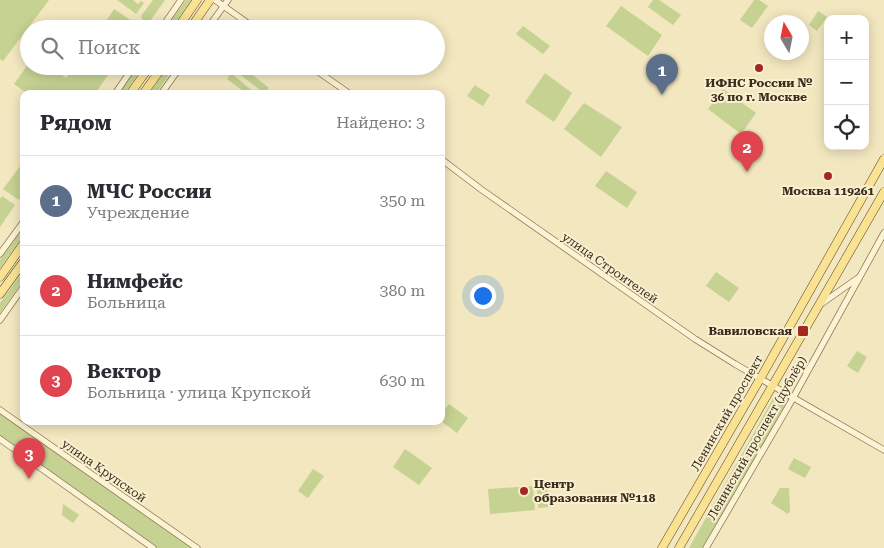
<!DOCTYPE html>
<html lang="ru">
<head>
<meta charset="utf-8">
<style>
  :root { --surface:#fff; --page:#f2f2f3; --text:#2b2b33; --muted:#7c7c81; --line:#e1e1e2; --accent:#7c3aed }
  body { margin:0; font-family:"Roboto Serif",serif; background:var(--page); color:var(--text) }
  .controls { position:absolute; right:15px; top:15px; display:grid; overflow:hidden; border-radius:10px; box-shadow:0 2px 12px #0003 }
  .controls button { width:45px; height:45px; display:grid; place-items:center; padding:0; border:0; border-bottom:1px solid var(--line); background:var(--surface); color:var(--text); font:25px sans-serif }
  .compass { position:absolute; left:764px; top:15px; width:45px; height:45px; border-radius:50%; background:var(--surface); box-shadow:0 2px 12px #0003; rotate:350deg }
  .you { position:absolute; left:482px; top:295px; width:18px; height:18px; margin:-12px; border:4px solid #fff; border-radius:50%; background:#1a73e8; box-shadow:0 0 0 8px #1a73e833 }
  .badge { display:grid; place-items:center; width:32px; height:32px; border-radius:50%; background:var(--accent); color:#fff; font-size:16px; font-weight:700 }
  .pin { position:absolute; translate:-50% -41px; filter:drop-shadow(0 1px 2px #0008) }
  .pin::after { content:''; position:absolute; top:26px; width:18px; height:15px; background:inherit; clip-path:polygon(0 0,100% 0,50% 100%) }
  .list { margin:0; padding:0; list-style:none }
  h2 { display:flex; justify-content:space-between; align-items:center; height:65px; margin:0; padding:0 20px; font-size:21px }
  h2 small { font-size:16px; font-weight:400; color:var(--muted) }
  .list li { display:grid; grid-template-columns:32px 1fr auto; gap:15px; align-items:center; box-sizing:border-box; height:90px; padding:0 20px; border-top:1px solid var(--line) }
  .list b { display:block; font-size:19px; white-space:nowrap }
  .list p { margin:0; font-size:16px; white-space:nowrap; color:var(--muted) }
  .list em { font-size:16px; font-style:normal; color:var(--muted) }
  .icon { flex:none; width:28px; height:28px; fill:none; stroke:currentColor; stroke-width:2; stroke-linecap:round; stroke-linejoin:round }
  .map { position:relative; flex:none; width:884px; height:548px; overflow:hidden }
  .search { position:absolute; background:var(--surface); box-shadow:0 2px 12px #0003; left:20px; top:20px; width:425px; height:55px; display:flex; align-items:center; gap:12px; box-sizing:border-box; padding:0 18px; border-radius:28px; color:var(--muted); font-size:19px }
  .panel { position:absolute; background:var(--surface); box-shadow:0 2px 12px #0003; left:20px; top:90px; width:425px; height:335px; border-radius:10px }
  .map>svg:first-child { display:block }
</style>
</head>
<body>
<div class="map">
<svg width="884" height="548" viewBox="0 0 884 548">
  <rect width="100%" height="100%" fill="#f2e7bf"/>
  <g fill="#c5d292">
    <polygon points="0,0 49,0 3,61 0,59"/>
    <polygon points="117,0 133,0 138,4 141,1 144,3 136,14"/>
    <polygon points="153,0 165,0 148,24 142,19 141,16"/>
    <polygon points="186,0 191,0 171,29 165,29"/>
    <polygon points="653,0 659,0 681,15 673,25 648,7"/>
    <polygon points="754,0 759,0 768,6 752,28 740,20"/>
    <polygon points="621,6 662,35 648,56 606,26"/>
    <polygon points="114,9 141,27 140,29 101,29"/>
    <polygon points="818,11 827,17 817,31 809,25"/>
    <polygon points="523,26 550,46 543,54 516,34"/>
    <polygon points="29,63 29,66 49,66 66,78 75,66 114,66 95,94 28,94 14,84"/>
    <polygon points="138,66 144,66 124,94 118,94"/>
    <polygon points="168,66 175,66 156,94 149,94"/>
    <polygon points="243,67 269,88 264,93 238,73"/>
    <polygon points="231,73 256,94 247,94 227,79"/>
    <polygon points="545,73 572,93 554,122 525,102"/>
    <polygon points="475,85 490,95 483,106 467,96"/>
    <polygon points="723,89 756,113 741,134 708,109"/>
    <polygon points="584,103 622,127 601,157 564,129"/>
    <polygon points="24,161 24,193 19,200 3,189"/>
    <polygon points="606,171 637,192 627,208 595,186"/>
    <polygon points="2,196 15,205 0,227 0,199"/>
    <polygon points="24,227 24,235 0,268 0,260"/>
    <polygon points="24,270 24,279 0,313 0,303"/>
    <polygon points="716,272 739,288 729,302 706,286"/>
    <polygon points="857,351 867,357 858,373 847,366"/>
    <polygon points="774,397 787,404 703,548 689,548"/>
    <polygon points="449,404 468,418 457,433 441,421 441,414"/>
    <polygon points="0,412 193,548 155,548 0,437"/>
    <polygon points="405,449 432,468 419,485 393,467"/>
    <polygon points="794,458 811,467 805,478 788,469"/>
    <polygon points="313,469 324,476 308,498 298,491"/>
    <polygon points="533,486 535,510 490,514 488,489"/>
    <polygon points="547,486 549,507 538,508 537,487"/>
    <polygon points="780,488 789,488 790,511 788,514 771,503"/>
    <polygon points="63,504 79,515 73,523 62,515"/>
  </g>
  <g fill="none" stroke-linecap="round" stroke-linejoin="round">
    <g stroke="#8d7755" stroke-width="7">
      <g id="tertiary">
        <polyline points="215,0 256,29"/>
        <polyline points="161,29 181,0"/>
        <polyline points="207,29 228,0"/>
        <polyline points="310,66 350,94"/>
        <polyline points="115,94 134,66"/>
        <polyline points="161,94 181,66"/>
        <polyline points="441,159 482,190 695,339 735,364 884,450"/>
        <polyline points="0,254 24,221"/>
        <polyline points="821,304 858,278"/>
        <polyline points="0,320 24,286"/>
        <polyline points="0,410 197,548"/>
        <polyline points="0,439 153,548"/>
        <polyline points="706,548 788,407 884,233"/>
      </g>
    </g>
    <g stroke="#5a442a" stroke-width="9">
      <g id="primary">
        <polyline points="177,29 197,0"/>
        <polyline points="190,29 210,0"/>
        <polyline points="130,94 150,66"/>
        <polyline points="143,94 163,66"/>
        <polyline points="0,277 24,243"/>
        <polyline points="0,294 24,261"/>
        <polyline points="662,548 760,379 884,159"/>
        <polyline points="679,548 884,192"/>
      </g>
    </g>
    <use href="#tertiary" stroke="#fcf3d4" stroke-width="5.5"/>
    <use href="#primary" stroke="#fae293" stroke-width="8"/>
  </g>
  <g fill="#a3281f" stroke="#f9f0d0" stroke-width="2">
    <circle cx="759" cy="68" r="5"/>
    <circle cx="828" cy="176" r="5"/>
    <rect x="797" y="325" width="12" height="12" rx="2.5"/>
    <circle cx="524" cy="491" r="5"/>
  </g>
  <g text-anchor="middle" dominant-baseline="central" stroke-width="4" stroke-linejoin="round" paint-order="stroke">
    <g font-size="12" font-weight="bold" fill="#3b2d1c" stroke="#f9f0d0">
      <text x="759" y="83">ИФНС России №<tspan x="759" dy="14">36 по г. Москве</tspan></text>
      <text x="828" y="191">Москва 119261</text>
      <text x="792" y="331" text-anchor="end">Вавиловская</text>
      <text x="534" y="484" text-anchor="start">Центр<tspan x="534" dy="14">образования №118</tspan></text>
    </g>
    <g font-size="12" fill="#3b2d1c" stroke="#f9f0d0">
      <text transform="translate(610 268) rotate(35)">улица Строителей</text>
      <text transform="translate(727 413) rotate(-60)">Ленинский проспект</text>
      <text transform="translate(757 438) rotate(-60)">Ленинский проспект (дублёр)</text>
      <text transform="translate(104 471) rotate(35)">улица Крупской</text>
    </g>
  </g>
</svg>
<div class="controls">
<button>+</button>
<button>−</button>
<button><svg class="icon" aria-label="locate" viewBox="0 0 24 24"><circle cx="12" cy="12" r="6"/><path d="M12 2v4M12 18v4M2 12h4M18 12h4"/></svg></button>
</div>
<svg class="compass" viewBox="-18 -18 36 36"><path d="M0-13l5 13h-10z" fill="#e53935"/><path d="M0 13l5-13h-10z" fill="#7c7c81"/></svg>
<div class="you"></div>
<div class="pin badge" style="left:662px;top:95px;background:#5c6f8a">1</div>
<div class="pin badge" style="left:747px;top:172px;background:#e0444e">2</div>
<div class="pin badge" style="left:29px;top:479px;background:#e0444e">3</div>
<div class="search"><svg class="icon" aria-label="search" viewBox="0 0 24 24"><circle cx="10" cy="10" r="6"/><path d="M15 15l6 6"/></svg>Поиск</div>
<section class="panel">
<h2>Рядом<small>Найдено: 3</small></h2>
<ul class="list">
<li><span class="badge" style="background:#5c6f8a">1</span><div><b>МЧС России</b><p>Учреждение</p></div><em>350 m</em></li>
<li><span class="badge" style="background:#e0444e">2</span><div><b>Нимфейс</b><p>Больница</p></div><em>380 m</em></li>
<li><span class="badge" style="background:#e0444e">3</span><div><b>Вектор</b><p>Больница · улица Крупской</p></div><em>630 m</em></li>
</ul>
</section>
</div>
</body>
</html>
